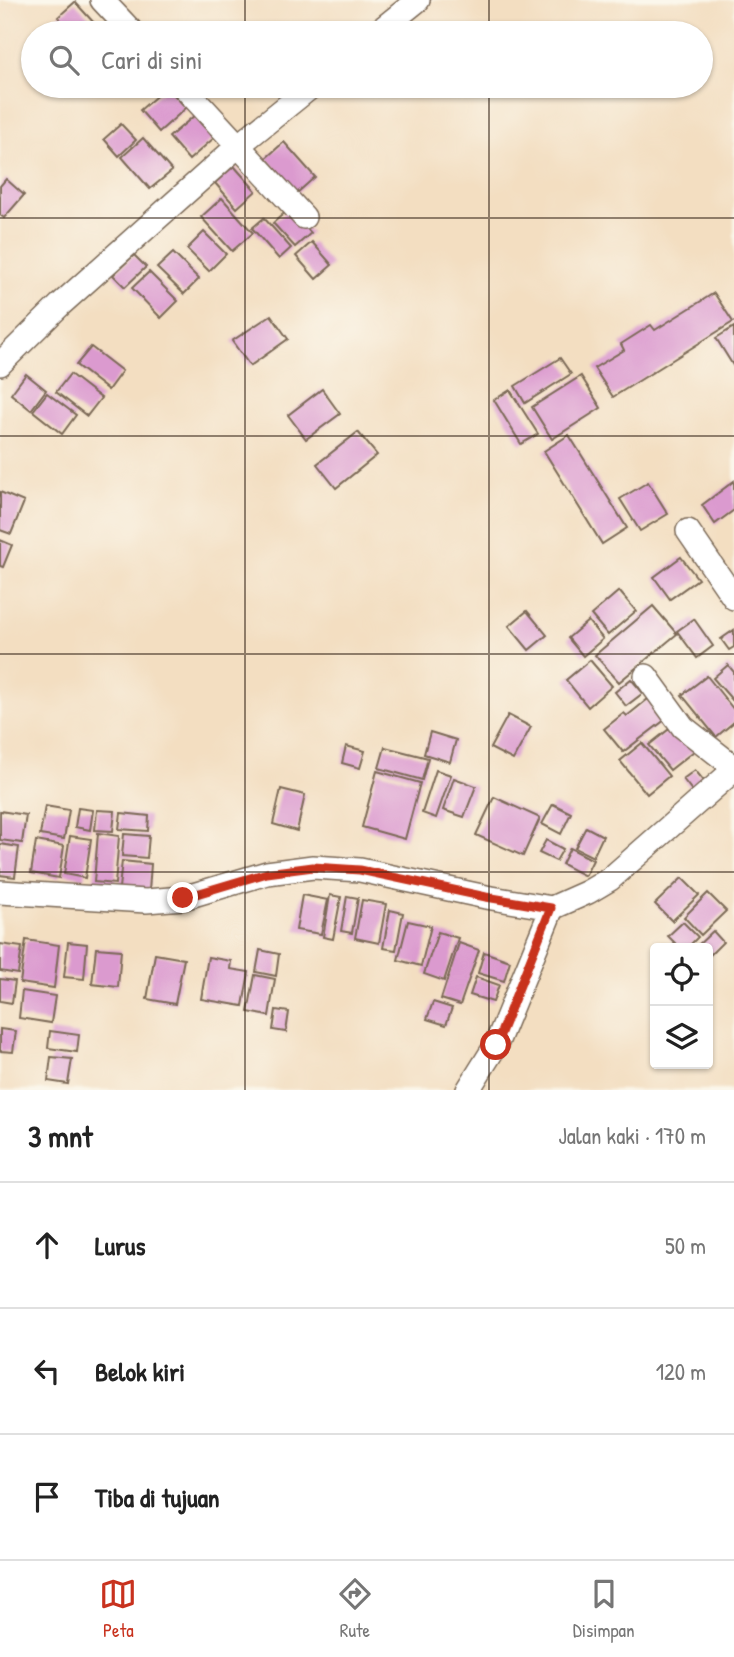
<!DOCTYPE html>
<html lang="id">
<head>
<meta charset="utf-8">
<style>
  :root { --surface:#fff; --page:#f2f2f2; --text:#222; --muted:#767676; --line:#e0e0e0; --accent:#c8321e }
  body { margin:0; font-family:"Patrick Hand",sans-serif; background:var(--page); color:var(--text) }
  .controls { position:absolute; right:21px; bottom:21px; display:grid; overflow:hidden; border-radius:7px; box-shadow:0 2px 5px #0004 }
  .controls button { width:63px; height:63px; display:grid; place-items:center; padding:0; border:0; border-bottom:2px solid var(--line); background:var(--surface); color:var(--text); font:35px sans-serif }
  .stop { position:absolute; width:21px; height:21px; margin:-16px; border:5px solid #c8321e; border-radius:50%; background:#fff }
  .stop.end { background:#c8321e; border-color:#fff; box-shadow:0 2px 7px #0008 }
  .list { margin:0; padding:0; list-style:none }
  h2 { display:flex; justify-content:space-between; align-items:center; height:91px; margin:0; padding:0 28px; font-size:30px }
  h2 small { font-size:23px; font-weight:400; color:var(--muted) }
  .list li { display:grid; grid-template-columns:46px 1fr auto; gap:21px; align-items:center; box-sizing:border-box; height:126px; padding:0 28px; border-top:2px solid var(--line) }
  .list b { display:block; font-size:26px; white-space:nowrap }
  .list em { font-size:23px; font-style:normal; color:var(--muted) }
  .icon { flex:none; width:38px; height:38px; fill:none; stroke:currentColor; stroke-width:2; stroke-linecap:round; stroke-linejoin:round }
  .map { position:relative; flex:none; width:734px; height:1090px; overflow:hidden }
  .search { position:absolute; background:var(--surface); box-shadow:0 2px 5px #0004; left:21px; right:21px; top:21px; height:77px; display:flex; align-items:center; gap:18px; box-sizing:border-box; padding:0 24px; border-radius:38px; color:var(--muted); font-size:26px }
  .sheet { height:469px; background:var(--surface) }
  nav { display:flex; justify-content:space-around; align-items:center; box-sizing:border-box; height:98px; border-top:2px solid var(--line); background:var(--surface); font-size:19px; color:var(--muted) }
  nav a { display:grid; justify-items:center; gap:4px }
  nav .on { color:var(--accent) }
  .map>svg:first-child { display:block }
</style>
</head>
<body>
<div class="map">
<svg width="734" height="1090" viewBox="0 0 734 1090">
  <rect width="100%" height="100%" fill="#fbf7ec"/>
  <filter id="ink" filterUnits="userSpaceOnUse"><feTurbulence type="fractalNoise" baseFrequency=".0143" numOctaves="2"/><feDisplacementMap in="SourceGraphic" scale="14" xChannelSelector="R" yChannelSelector="G"/><feConvolveMatrix kernelMatrix="1 2 1 2 8 2 1 2 1" color-interpolation-filters="sRGB"/></filter>
  <filter id="wash" filterUnits="userSpaceOnUse"><feTurbulence type="fractalNoise" baseFrequency=".00686" numOctaves="4" result="noise"/><feDisplacementMap in="SourceGraphic" scale="28" xChannelSelector="R" yChannelSelector="G"/><feGaussianBlur stdDeviation="1.57" result="paint"/><feColorMatrix in="noise" values="0 0 0 0 0 0 0 0 0 0 0 0 0 0 0 0 0 1.4 0 .05"/><feComposite in="paint" operator="in"/></filter>
  <g filter="url(#wash)">
    <rect width="100%" height="100%" fill="#f3dec1"/>
    <g id="blocks">
      <g fill="#db9acf">
        <polygon points="75,2 95,24 84,33 72,33 58,17"/>
        <polygon points="167,87 186,108 159,132 140,110"/>
        <polygon points="194,116 214,138 189,160 169,137"/>
        <polygon points="121,124 136,140 119,156 104,139"/>
        <polygon points="143,138 172,171 150,189 122,157"/>
        <polygon points="284,142 315,177 297,193 266,158"/>
        <polygon points="234,166 256,191 237,208 215,183"/>
        <polygon points="6,179 24,195 4,218 0,215 0,186"/>
        <polygon points="222,198 253,233 232,251 201,217"/>
        <polygon points="289,209 311,233 295,247 273,223"/>
        <polygon points="264,218 291,248 279,259 252,228"/>
        <polygon points="204,232 226,254 209,271 187,249"/>
        <polygon points="312,242 332,265 316,279 296,256"/>
        <polygon points="173,253 199,279 184,294 157,268"/>
        <polygon points="134,255 146,267 125,287 113,275"/>
        <polygon points="149,272 178,301 161,318 132,288"/>
        <polygon points="714,293 733,322 613,397 594,368 624,350 621,344 651,325 655,330"/>
        <polygon points="271,315 288,339 250,366 232,341"/>
        <polygon points="734,327 734,367 716,338"/>
        <polygon points="91,347 122,371 108,390 76,365"/>
        <polygon points="560,358 571,374 525,403 515,386"/>
        <polygon points="26,374 46,390 31,410 11,394"/>
        <polygon points="70,374 101,398 87,416 56,392"/>
        <polygon points="581,376 601,408 552,439 532,407"/>
        <polygon points="322,389 340,414 306,439 288,415"/>
        <polygon points="510,390 538,434 521,444 494,400"/>
        <polygon points="47,393 76,415 62,434 33,411"/>
        <polygon points="358,432 377,455 336,488 317,464"/>
        <polygon points="569,435 627,528 602,544 544,451"/>
        <polygon points="734,481 734,510 715,524 702,505"/>
        <polygon points="648,482 668,514 640,531 620,499"/>
        <polygon points="0,492 24,502 11,534 0,530"/>
        <polygon points="0,540 12,545 3,567 0,566"/>
        <polygon points="681,557 698,579 670,599 654,577"/>
        <polygon points="619,591 636,611 608,635 591,615"/>
        <polygon points="653,606 677,634 619,682 595,655"/>
        <polygon points="527,611 547,635 529,650 509,626"/>
        <polygon points="694,619 713,646 697,658 677,631"/>
        <polygon points="588,621 603,639 583,656 568,638"/>
        <polygon points="734,630 734,647 729,650 721,639"/>
        <polygon points="590,660 612,686 588,707 566,680"/>
        <polygon points="728,665 734,672 734,702 713,678"/>
        <polygon points="707,676 734,710 734,722 716,737 682,695"/>
        <polygon points="631,679 643,693 626,706 615,692"/>
        <polygon points="653,695 670,716 623,752 604,729 624,713 627,716"/>
        <polygon points="508,715 531,727 513,760 490,748"/>
        <polygon points="673,726 694,751 670,770 649,745"/>
        <polygon points="430,732 456,740 450,762 424,754"/>
        <polygon points="642,743 669,776 647,794 620,761"/>
        <polygon points="346,746 365,751 360,768 342,763"/>
        <polygon points="385,747 428,758 422,780 379,768"/>
        <polygon points="436,770 451,775 436,818 422,813"/>
        <polygon points="695,770 709,787 697,797 683,779"/>
        <polygon points="377,771 420,783 405,839 362,827"/>
        <polygon points="454,778 476,786 464,817 443,810"/>
        <polygon points="281,789 305,795 297,831 273,824"/>
        <polygon points="494,797 540,818 523,856 476,835"/>
        <polygon points="553,804 571,813 561,834 542,824"/>
        <polygon points="45,806 69,810 64,839 40,835"/>
        <polygon points="78,808 93,810 90,830 75,827"/>
        <polygon points="97,810 115,811 113,831 95,830"/>
        <polygon points="0,811 26,815 22,843 0,840"/>
        <polygon points="121,813 149,816 148,831 119,829"/>
        <polygon points="586,827 603,836 593,857 575,848"/>
        <polygon points="98,833 119,836 115,884 94,882"/>
        <polygon points="124,834 149,836 147,858 122,856"/>
        <polygon points="70,836 91,839 85,878 64,874"/>
        <polygon points="546,840 563,849 556,861 539,853"/>
        <polygon points="36,841 64,846 59,878 31,873"/>
        <polygon points="0,844 19,847 15,877 0,875"/>
        <polygon points="570,848 593,860 585,876 562,864"/>
        <polygon points="122,861 151,864 149,891 119,888"/>
        <polygon points="682,878 699,895 672,921 655,904"/>
        <polygon points="708,893 726,911 701,935 684,917"/>
        <polygon points="302,895 328,900 321,934 296,930"/>
        <polygon points="330,895 341,897 333,939 323,937"/>
        <polygon points="347,896 358,898 352,933 341,931"/>
        <polygon points="362,900 386,904 379,943 355,938"/>
        <polygon points="390,910 403,913 396,950 383,948"/>
        <polygon points="408,921 431,926 421,966 398,960"/>
        <polygon points="683,922 698,937 687,948 680,948 668,936"/>
        <polygon points="713,931 723,942 708,957 708,948 695,948"/>
        <polygon points="438,932 458,938 444,981 424,974"/>
        <polygon points="26,940 59,945 54,988 20,983"/>
        <polygon points="68,942 87,944 84,979 64,977"/>
        <polygon points="459,943 479,950 460,1005 441,999"/>
        <polygon points="0,944 22,947 18,974 0,971"/>
        <polygon points="96,948 121,950 118,987 92,984"/>
        <polygon points="260,950 279,954 276,976 256,972"/>
        <polygon points="484,952 510,961 504,981 478,973"/>
        <polygon points="155,954 184,959 175,1004 147,999"/>
        <polygon points="208,957 231,961 230,969 249,972 243,1006 201,999"/>
        <polygon points="255,975 275,979 269,1016 248,1012"/>
        <polygon points="476,977 499,985 493,1002 470,995"/>
        <polygon points="0,979 15,981 12,1003 0,1001"/>
        <polygon points="22,991 55,996 51,1023 19,1018"/>
        <polygon points="433,1002 452,1008 446,1025 427,1019"/>
        <polygon points="276,1010 289,1012 286,1032 273,1030"/>
        <polygon points="0,1029 16,1031 13,1052 0,1051"/>
        <polygon points="50,1031 79,1035 77,1052 48,1048"/>
        <polygon points="51,1057 72,1059 68,1084 48,1081"/>
      </g>
    </g>
  </g>
  <g filter="url(#ink)">
    <use href="#blocks" fill-opacity="0" stroke="#7b6957" stroke-width="2"/>
    <g fill="none" stroke-linecap="round" stroke-linejoin="round">
      <g stroke="#7b6957" stroke-width="26">
        <g id="minor">
          <polyline points="102,0 133,33"/>
          <polyline points="377,33 418,0"/>
          <polyline points="183,86 304,217"/>
          <polyline points="0,364 60,305 239,145 312,86"/>
          <polyline points="688,531 734,598"/>
          <polyline points="646,676 683,727 734,767"/>
          <polyline points="0,892 146,901 183,898 267,873 313,867 360,870 486,897 552,908 588,892 610,879 734,770"/>
          <polyline points="468,1090 496,1045 552,908"/>
        </g>
      </g>
      <use href="#minor" stroke="#fff" stroke-width="23"/>
    </g>
  </g>
  <g fill="none" stroke-linecap="round" stroke-linejoin="round" filter="url(#ink)">
    <polyline stroke="#c8321e" stroke-width="9" points="183,898 267,873 313,867 360,870 486,897 551,908 496,1045"/>
  </g>
  <path fill="none" stroke="#3b2a1e" stroke-width="2" stroke-opacity="0.55" d="M 245,0 L 245,33M 489,0 L 489,33M 245,86 L 245,1090M 489,86 L 489,1090M 0,218 L 734,218M 0,436 L 734,436M 0,654 L 734,654M 0,872 L 734,872"/>
</svg>
<div class="controls">
<button><svg class="icon" aria-label="locate" viewBox="0 0 24 24"><circle cx="12" cy="12" r="6"/><path d="M12 2v4M12 18v4M2 12h4M18 12h4"/></svg></button>
<button><svg class="icon" aria-label="layers" viewBox="0 0 24 24"><path d="M12 4l9 5-9 5-9-5zM3 14l9 5 9-5"/></svg></button>
</div>
<div class="stop" style="left:496px;top:1045px"></div>
<div class="stop end" style="left:183px;top:898px"></div>
<div class="search"><svg class="icon" aria-label="search" viewBox="0 0 24 24"><circle cx="10" cy="10" r="6"/><path d="M15 15l6 6"/></svg>Cari di sini</div>
</div>
<section class="sheet">
<h2>3 mnt<small>Jalan kaki · 170 m</small></h2>
<ul class="list">
<li><svg class="icon" aria-label="ahead" viewBox="0 0 24 24"><path d="M12 20V5M6 11l6-6 6 6"/></svg><div><b>Lurus</b></div><em>50 m</em></li>
<li><svg class="icon" aria-label="left" viewBox="0 0 24 24"><path d="M17 20v-9H6M10 6l-5 5 5 5"/></svg><div><b>Belok kiri</b></div><em>120 m</em></li>
<li><svg class="icon" aria-label="arrive" viewBox="0 0 24 24"><path d="M6 21V4h12l-3 4 3 4H6"/></svg><div><b>Tiba di tujuan</b></div></li>
</ul>
</section>
<nav>
<a class="on"><svg class="icon" aria-label="map" viewBox="0 0 24 24"><path d="M3 6l6-2 6 2 6-2v14l-6 2-6-2-6 2zM9 4v14M15 6v14"/></svg>Peta</a>
<a><svg class="icon" aria-label="directions" viewBox="0 0 24 24"><path d="M12 3l9 9-9 9-9-9zM9 14v-3h6M13 9l2 2-2 2"/></svg>Rute</a>
<a><svg class="icon" aria-label="saved" viewBox="0 0 24 24"><path d="M7 4h10v16l-5-4-5 4z"/></svg>Disimpan</a>
</nav>
</body>
</html>
